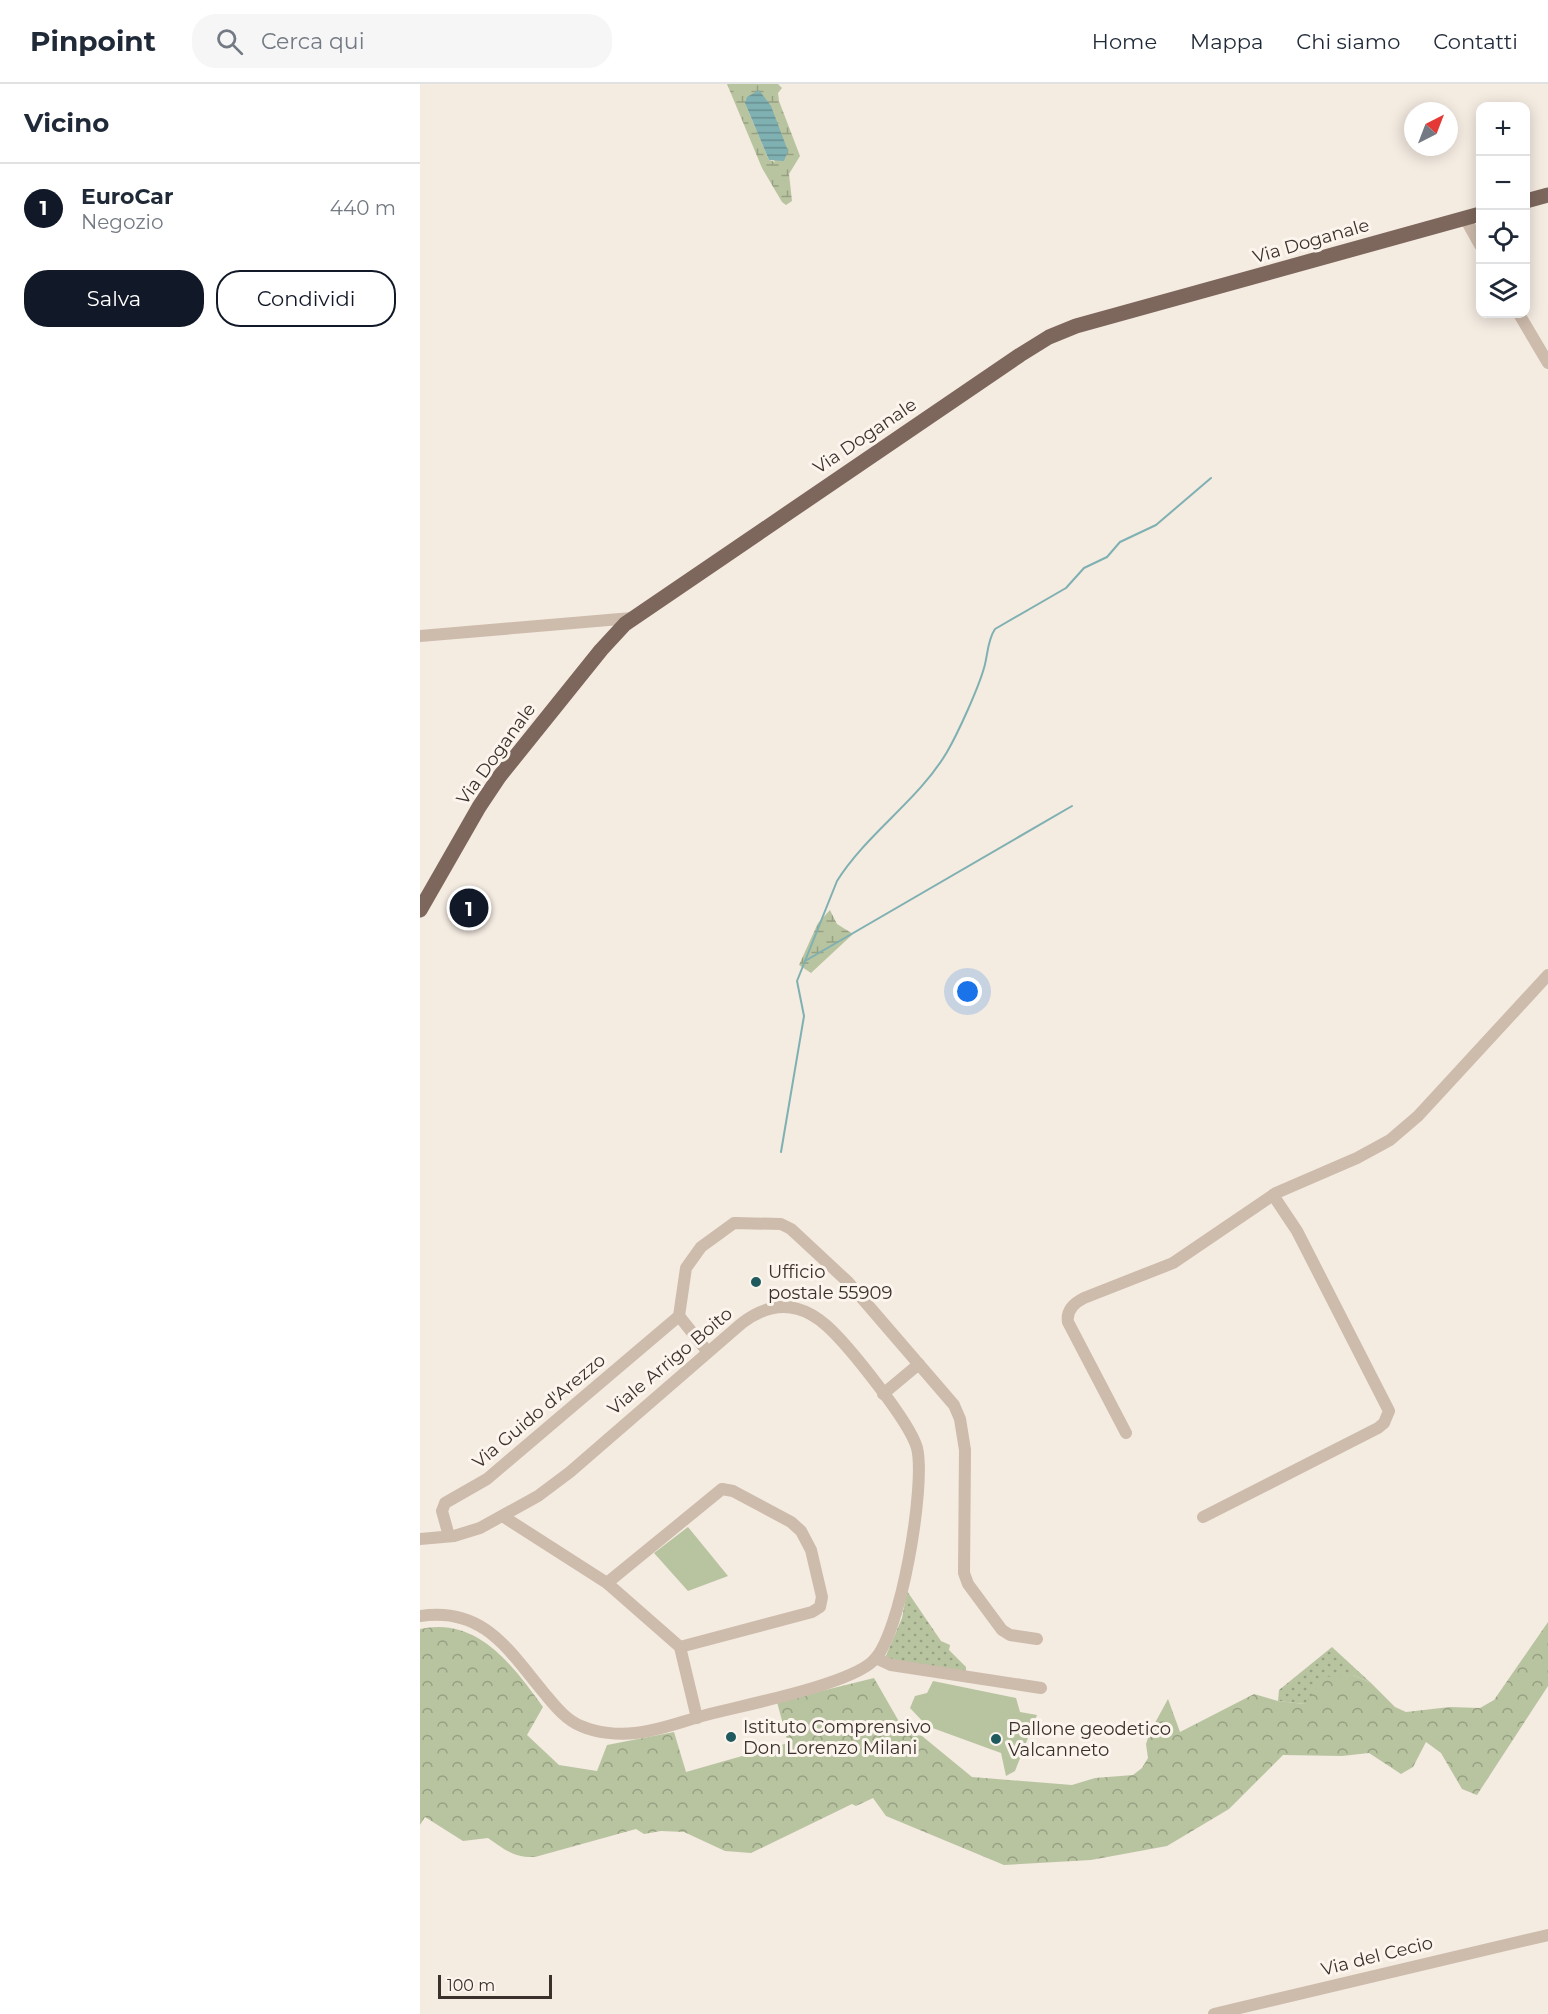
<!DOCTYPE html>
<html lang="it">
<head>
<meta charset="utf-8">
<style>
  :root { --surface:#fff; --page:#f6f6f7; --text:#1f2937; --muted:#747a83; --line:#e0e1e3; --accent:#111827 }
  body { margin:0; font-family:Montserrat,sans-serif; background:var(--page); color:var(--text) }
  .controls { position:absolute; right:18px; top:18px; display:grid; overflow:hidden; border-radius:12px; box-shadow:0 3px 15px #0003 }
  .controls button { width:54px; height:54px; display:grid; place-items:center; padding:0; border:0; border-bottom:2px solid var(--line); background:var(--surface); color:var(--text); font:30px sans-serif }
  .compass { position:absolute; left:984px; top:18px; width:54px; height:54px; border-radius:50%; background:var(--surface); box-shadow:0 3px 15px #0003; rotate:42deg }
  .scale { position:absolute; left:18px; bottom:15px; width:114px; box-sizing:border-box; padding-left:6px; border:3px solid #3b302b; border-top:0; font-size:16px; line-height:21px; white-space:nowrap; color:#3b302b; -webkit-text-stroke:4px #fbf5ee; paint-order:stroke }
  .you { position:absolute; left:548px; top:908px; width:21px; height:21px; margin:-15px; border:4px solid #fff; border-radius:50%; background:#1a73e8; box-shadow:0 0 0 9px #1a73e833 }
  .badge { display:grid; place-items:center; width:39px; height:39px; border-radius:50%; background:var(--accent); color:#fff; font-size:20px; font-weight:700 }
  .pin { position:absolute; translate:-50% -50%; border:3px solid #fff; box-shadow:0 2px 6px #0006 }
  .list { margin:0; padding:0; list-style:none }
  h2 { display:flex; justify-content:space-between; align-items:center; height:78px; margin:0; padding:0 24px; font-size:26px }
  h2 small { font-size:20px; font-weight:400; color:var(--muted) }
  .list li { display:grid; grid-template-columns:39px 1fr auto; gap:18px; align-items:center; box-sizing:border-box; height:90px; padding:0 24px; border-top:2px solid var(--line) }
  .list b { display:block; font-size:22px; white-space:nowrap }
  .list p { margin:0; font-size:20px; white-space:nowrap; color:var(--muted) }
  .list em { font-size:20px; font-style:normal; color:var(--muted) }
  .actions { display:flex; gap:12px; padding:18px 24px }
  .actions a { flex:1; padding:14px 0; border:2px solid var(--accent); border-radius:24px; text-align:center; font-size:21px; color:var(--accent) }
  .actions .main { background:var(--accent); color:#fff }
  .icon { flex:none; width:33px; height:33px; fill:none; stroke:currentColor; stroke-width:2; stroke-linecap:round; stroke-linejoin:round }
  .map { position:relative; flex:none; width:1128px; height:1930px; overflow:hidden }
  header { display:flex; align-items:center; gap:36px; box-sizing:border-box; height:84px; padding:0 30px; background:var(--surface); border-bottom:2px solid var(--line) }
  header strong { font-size:28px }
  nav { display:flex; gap:33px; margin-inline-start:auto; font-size:21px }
  .search { width:420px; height:54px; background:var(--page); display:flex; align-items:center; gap:15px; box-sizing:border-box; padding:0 21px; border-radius:24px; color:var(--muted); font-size:22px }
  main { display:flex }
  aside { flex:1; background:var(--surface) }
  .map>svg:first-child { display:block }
</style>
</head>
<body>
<header>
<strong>Pinpoint</strong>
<div class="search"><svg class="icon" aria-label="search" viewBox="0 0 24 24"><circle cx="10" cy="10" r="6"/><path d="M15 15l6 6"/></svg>Cerca qui</div>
<nav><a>Home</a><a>Mappa</a><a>Chi siamo</a><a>Contatti</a></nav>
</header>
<main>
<aside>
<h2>Vicino<small></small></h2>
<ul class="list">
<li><span class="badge">1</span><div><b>EuroCar</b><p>Negozio</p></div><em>440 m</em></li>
</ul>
<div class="actions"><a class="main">Salva</a><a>Condividi</a></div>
</aside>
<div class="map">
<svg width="1128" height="1930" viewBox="0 0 1128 1930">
  <defs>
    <pattern id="grass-dots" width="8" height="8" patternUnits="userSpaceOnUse" patternTransform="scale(1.5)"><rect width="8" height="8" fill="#b8c4a0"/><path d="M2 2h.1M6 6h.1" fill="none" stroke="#97a083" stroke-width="1.8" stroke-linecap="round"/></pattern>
    <pattern id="forest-crowns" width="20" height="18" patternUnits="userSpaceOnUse" patternTransform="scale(1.5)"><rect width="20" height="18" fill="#b8c4a0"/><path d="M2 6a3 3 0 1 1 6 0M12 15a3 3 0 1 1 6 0" fill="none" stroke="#97a083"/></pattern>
    <pattern id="wetland-marsh" width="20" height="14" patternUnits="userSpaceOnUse" patternTransform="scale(1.5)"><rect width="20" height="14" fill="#b8c4a0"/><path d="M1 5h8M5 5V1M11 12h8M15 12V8" fill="none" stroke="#97a083"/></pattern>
    <pattern id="water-rules" width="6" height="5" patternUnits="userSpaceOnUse" patternTransform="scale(1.5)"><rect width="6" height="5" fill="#7fb0b2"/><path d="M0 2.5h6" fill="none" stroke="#699091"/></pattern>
  </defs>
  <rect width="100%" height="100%" fill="#f4ebe1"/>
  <g fill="url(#grass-dots)">
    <polygon points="487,1507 521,1557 530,1561 529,1566 546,1583 546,1589 465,1574 482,1534"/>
    <polygon points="912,1563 951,1599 933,1591 885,1620 858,1617 859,1606"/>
  </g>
  <path fill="url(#forest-crowns)" d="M 1128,1538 L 1128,1602 L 1057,1711 L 1042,1705 L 1021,1669 L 1006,1658 L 993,1683 L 981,1690 L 949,1669 L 922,1672 L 863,1671 L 809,1725 L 747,1762 L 671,1776 L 584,1781 L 466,1732 L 453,1714 L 436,1722 L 432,1720 L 331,1769 L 305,1767 L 264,1748 L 241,1747 L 224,1750 L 216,1745 L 115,1773 C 95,1774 85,1766 68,1754 L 43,1757 L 5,1733 L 0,1741 L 0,1545 C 58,1532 93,1582 123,1623 L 107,1651 L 139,1681 L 177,1687 L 187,1661 L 254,1648 L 266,1688 L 368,1659 L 357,1618 L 454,1594 L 485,1648 L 502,1652 L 552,1693 L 652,1701 L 675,1694 L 713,1691 L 722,1684 L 728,1674 L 726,1660 L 730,1648 L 748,1615 L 760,1648 L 834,1610 L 858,1617 L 885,1620 L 904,1593 L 933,1591 L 951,1599 L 975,1623 L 986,1628 L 1030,1623 L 1060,1624 L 1074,1616 Z"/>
  <g fill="url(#wetland-marsh)" fill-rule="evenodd">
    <path d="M 307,0 L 358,0 L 362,4 L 358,9 L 359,17 L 380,72 L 369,90 L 372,117 L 366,121 L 362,118 L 342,84 ZM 325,19 L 355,78 L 349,76 Z"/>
    <polygon points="410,826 417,840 433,850 391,889 379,881 398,839"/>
  </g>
  <g fill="#b8c4a0">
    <polygon points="268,1443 308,1492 268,1507 234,1469"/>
    <polygon points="513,1597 596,1614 600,1628 617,1631 595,1687 586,1692 581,1669 507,1642 490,1624 495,1612 507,1609"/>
  </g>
  <polygon fill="url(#water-rules)" points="339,6 351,22 368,67 364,77 349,76 325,19 327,13"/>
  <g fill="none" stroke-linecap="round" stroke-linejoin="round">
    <g stroke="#7fb0b2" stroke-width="2">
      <polyline points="385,877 652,722"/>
      <path d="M 361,1068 L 384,932 L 377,897 L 417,797 C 447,749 498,717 527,668 C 538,649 558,605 564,584 C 568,571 567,557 575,545 L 646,504 L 664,484 L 687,473 L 700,458 L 736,441 L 791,394"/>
    </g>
    <g stroke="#cdbbac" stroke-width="12">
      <polyline points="1045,134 1060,161"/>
      <polyline points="1099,230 1128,279"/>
      <polyline points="0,552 212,534"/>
      <polyline points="259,1232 287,1267"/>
      <polyline points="463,1310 499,1280"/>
      <path d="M 706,1349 L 648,1238 C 646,1226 654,1219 664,1214 L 753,1179 L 856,1109 L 937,1074 L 970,1056 L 998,1032 L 1128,891"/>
      <polyline points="84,1433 187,1499 260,1563 277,1634"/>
      <polyline points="783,1433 958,1344 964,1339 969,1327 877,1147 853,1111"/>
      <polyline points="29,1452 22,1427 25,1419 67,1395 259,1232 266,1184 281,1163 314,1139 361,1140 371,1145 428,1198 534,1321 540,1335 545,1366 544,1489 548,1500 582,1546 590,1551 617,1555"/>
      <path d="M 0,1455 L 34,1452 L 60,1444 L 118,1412 L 150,1388 L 322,1239 C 338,1227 358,1219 378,1225 C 389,1228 398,1234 407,1242 C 428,1261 490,1338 497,1364 C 506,1400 481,1552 453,1577 C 428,1601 324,1621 286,1631 C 263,1637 238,1647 215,1649 C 198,1651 177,1649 161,1642 C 146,1636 135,1622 125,1610 C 89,1567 64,1522 0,1532"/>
      <polyline points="187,1499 302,1405 313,1407 371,1438 381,1447 391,1466 402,1513 400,1523 392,1528 260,1563"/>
      <polyline points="456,1574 471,1581 621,1604"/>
      <polyline points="794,1930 1128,1851"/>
    </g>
    <g stroke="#7d675c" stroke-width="15">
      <polyline points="1106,117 1128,111"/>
      <polyline points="0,826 59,723 79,693 181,566 205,540 600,271 629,253 656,242 1060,130"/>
    </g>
  </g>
  <g fill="#1f5a5e" stroke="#fbf5ee" stroke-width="2">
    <circle cx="336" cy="1198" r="6"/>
    <circle cx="311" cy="1653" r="6"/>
    <circle cx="576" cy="1655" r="6"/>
  </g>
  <g text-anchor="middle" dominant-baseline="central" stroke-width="6" stroke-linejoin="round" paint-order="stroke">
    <g font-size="18" fill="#3b302b" stroke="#fbf5ee">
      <text transform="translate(891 157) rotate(-16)">Via Doganale</text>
      <text transform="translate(445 352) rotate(-34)">Via Doganale</text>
      <text transform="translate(76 670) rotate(-54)">Via Doganale</text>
      <text transform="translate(250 1277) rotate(-40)">Viale Arrigo Boito</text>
      <text transform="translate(119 1327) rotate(-40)">Via Guido d'Arezzo</text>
      <text transform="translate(957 1872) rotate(-14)">Via del Cecio</text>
    </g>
    <g font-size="18" fill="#3b302b" stroke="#fbf5ee" text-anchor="start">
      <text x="348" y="1188">Ufficio<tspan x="348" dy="21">postale 55909</tspan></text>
      <text x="323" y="1643">Istituto Comprensivo<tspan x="323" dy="21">Don Lorenzo Milani</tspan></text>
      <text x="588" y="1645">Pallone geodetico<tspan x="588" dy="21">Valcanneto</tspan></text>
    </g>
  </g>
</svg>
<div class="controls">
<button>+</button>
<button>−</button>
<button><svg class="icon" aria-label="locate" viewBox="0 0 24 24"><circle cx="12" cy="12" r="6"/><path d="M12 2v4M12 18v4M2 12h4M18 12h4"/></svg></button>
<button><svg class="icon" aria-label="layers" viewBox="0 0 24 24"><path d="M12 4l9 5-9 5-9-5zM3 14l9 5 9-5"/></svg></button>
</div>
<svg class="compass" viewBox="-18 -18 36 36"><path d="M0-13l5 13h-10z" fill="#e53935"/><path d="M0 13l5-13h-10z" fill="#747a83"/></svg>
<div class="scale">100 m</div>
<div class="you"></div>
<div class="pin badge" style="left:49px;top:824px">1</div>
</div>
</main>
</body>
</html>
